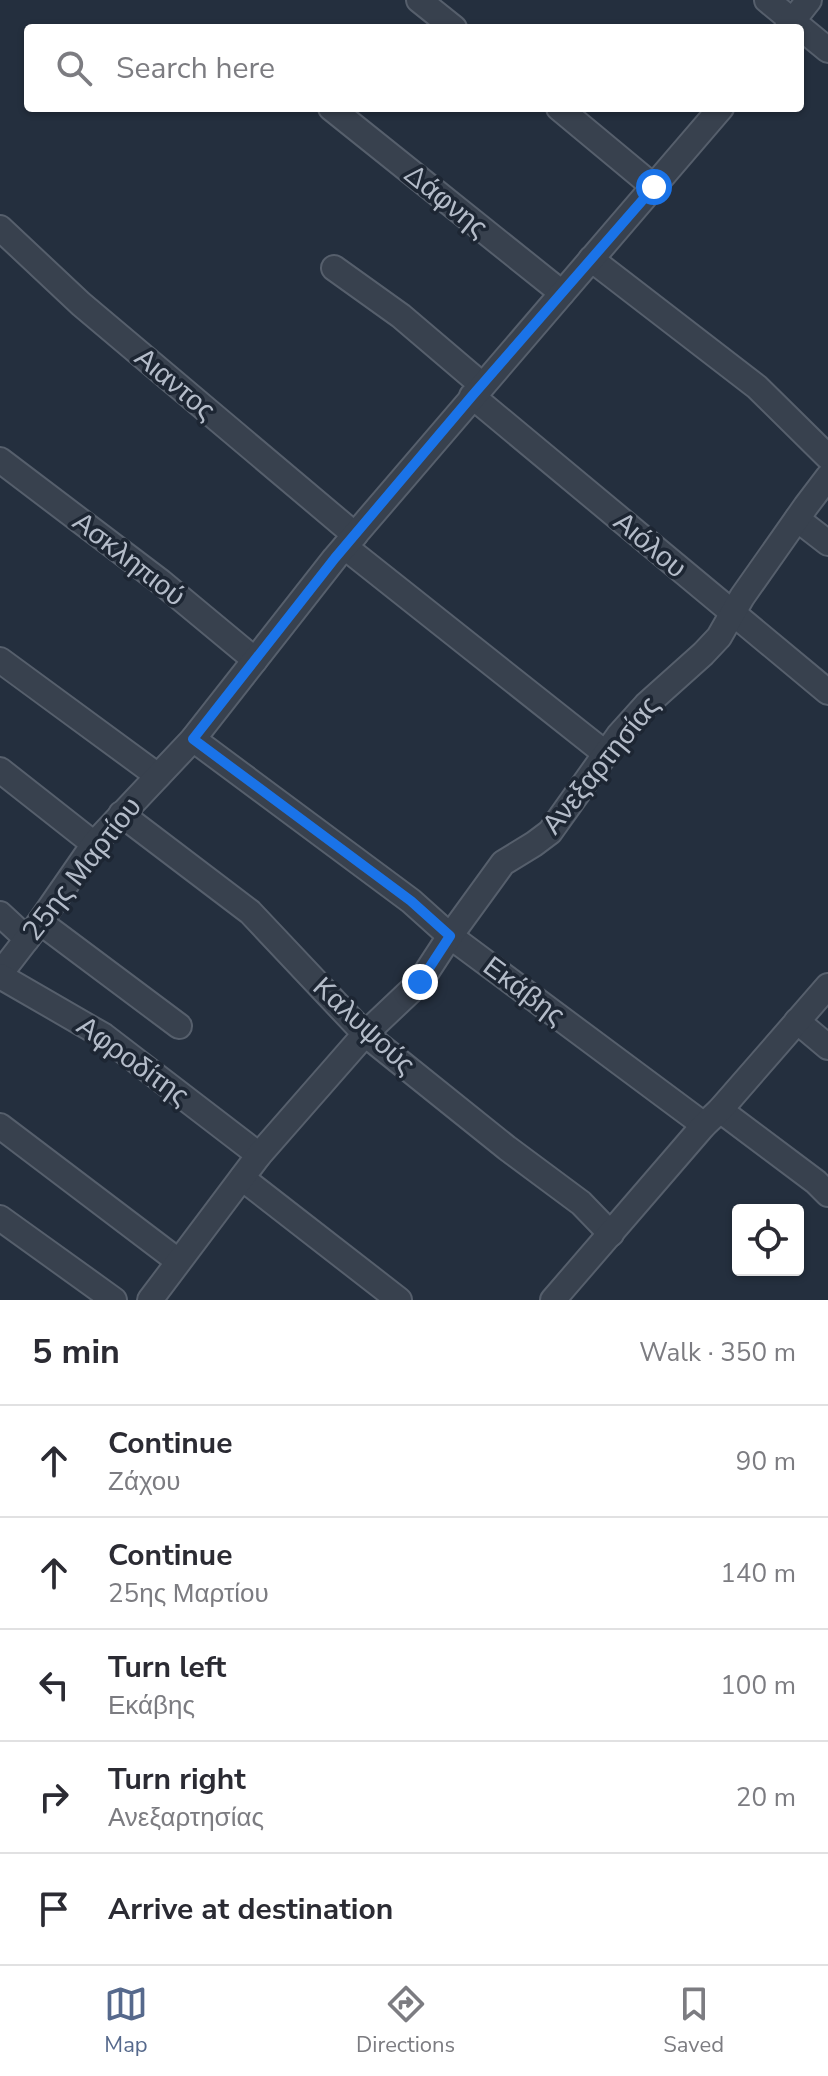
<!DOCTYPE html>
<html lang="en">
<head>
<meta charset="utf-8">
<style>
  :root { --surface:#fff; --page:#f7f7f7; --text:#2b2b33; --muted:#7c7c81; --line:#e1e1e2; --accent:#56698c }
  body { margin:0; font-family:"Nunito Sans",sans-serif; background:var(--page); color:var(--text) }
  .controls { position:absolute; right:24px; bottom:24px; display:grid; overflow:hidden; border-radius:8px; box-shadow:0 2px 6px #0004 }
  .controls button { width:72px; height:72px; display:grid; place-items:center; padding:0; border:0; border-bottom:2px solid var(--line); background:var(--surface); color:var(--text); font:40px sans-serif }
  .stop { position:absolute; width:24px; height:24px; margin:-18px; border:6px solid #1a73e8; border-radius:50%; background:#fff }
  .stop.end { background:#1a73e8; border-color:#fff; box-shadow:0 2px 8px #0008 }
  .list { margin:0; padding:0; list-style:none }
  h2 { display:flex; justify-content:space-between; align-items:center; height:104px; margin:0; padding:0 32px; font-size:34px }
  h2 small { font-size:26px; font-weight:400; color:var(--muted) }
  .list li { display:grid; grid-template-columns:52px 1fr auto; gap:24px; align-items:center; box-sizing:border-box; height:112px; padding:0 32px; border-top:2px solid var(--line) }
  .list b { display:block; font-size:30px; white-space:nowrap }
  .list p { margin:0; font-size:26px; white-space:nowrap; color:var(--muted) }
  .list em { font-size:26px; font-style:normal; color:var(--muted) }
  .icon { flex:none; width:44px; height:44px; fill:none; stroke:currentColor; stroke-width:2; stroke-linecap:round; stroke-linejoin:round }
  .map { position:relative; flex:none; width:828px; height:1300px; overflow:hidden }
  .search { position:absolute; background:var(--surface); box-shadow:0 2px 6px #0004; left:24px; right:24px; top:24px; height:88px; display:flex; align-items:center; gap:20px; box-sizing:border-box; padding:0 28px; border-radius:8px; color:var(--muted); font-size:30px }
  .sheet { height:664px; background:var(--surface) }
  nav { display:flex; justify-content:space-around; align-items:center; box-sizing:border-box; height:112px; border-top:2px solid var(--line); background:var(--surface); font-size:22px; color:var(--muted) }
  nav a { display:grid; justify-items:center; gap:4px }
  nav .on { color:var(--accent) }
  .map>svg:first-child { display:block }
</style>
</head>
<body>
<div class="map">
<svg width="828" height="1300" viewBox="0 0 828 1300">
  <rect width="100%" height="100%" fill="#242f3e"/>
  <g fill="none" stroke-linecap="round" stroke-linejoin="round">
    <g stroke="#565f6c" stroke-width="28">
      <g id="minor">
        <polyline points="419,0 454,28"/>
        <polyline points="767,0 828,50"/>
        <polyline points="787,28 809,0"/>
        <polyline points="331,108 562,293"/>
        <polyline points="559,108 654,187"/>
        <polyline points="0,228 81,304 355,535"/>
        <polyline points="591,259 757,387 828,457"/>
        <polyline points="334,268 401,316 482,385"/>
        <polyline points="472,396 828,692"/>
        <polyline points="0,460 161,582 255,660"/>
        <polyline points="797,519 828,543"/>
        <polyline points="345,547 606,754"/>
        <polyline points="0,660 158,776"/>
        <polyline points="193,739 411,901 450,936 704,1125"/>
        <polyline points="0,770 94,844"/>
        <polyline points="121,814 250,912 365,1034 507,1148 581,1203 611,1234"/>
        <polyline points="0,914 27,939"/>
        <polyline points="40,922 179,1026"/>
        <polyline points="0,974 40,922 94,844 193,739 335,558 721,108"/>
        <polyline points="0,976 104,1036 259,1155"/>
        <polyline points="797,1021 828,1047"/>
        <polyline points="720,1110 816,1182 828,1194"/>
        <polyline points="0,1126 178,1261"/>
        <polyline points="242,1178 399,1300"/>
        <polyline points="0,1218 114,1300"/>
        <polyline points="150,1300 259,1155 365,1034 420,982 450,936 503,863 534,844 550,832 619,735 646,705 703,654 719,637 742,597 806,506 828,477"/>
        <polyline points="553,1300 704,1125 720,1110 828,986"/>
      </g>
    </g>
    <use href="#minor" stroke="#38414e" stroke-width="24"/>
  </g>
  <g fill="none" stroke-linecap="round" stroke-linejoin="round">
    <polyline stroke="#1a73e8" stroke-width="10" points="420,982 450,936 411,901 193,739 335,558 472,396 654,187"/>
  </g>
  <g text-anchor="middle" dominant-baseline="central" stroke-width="7" stroke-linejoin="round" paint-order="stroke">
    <g font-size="28" fill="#b4bcc9" stroke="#1d2633">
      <text transform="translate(446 201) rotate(39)">Δάφνης</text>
      <text transform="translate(175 384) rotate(40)">Αιαντος</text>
      <text transform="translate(650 545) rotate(40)">Αιόλου</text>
      <text transform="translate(129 559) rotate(38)">Ασκληπιού</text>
      <text transform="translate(601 765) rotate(-51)">Ανεξαρτησίας</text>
      <text transform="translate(82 869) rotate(-52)">25ης Μαρτίου</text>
      <text transform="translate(524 991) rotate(37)">Εκάβης</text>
      <text transform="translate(364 1026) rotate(43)">Καλυψούς</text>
      <text transform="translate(133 1061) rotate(36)">Αφροδίτης</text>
    </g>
  </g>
</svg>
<div class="controls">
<button><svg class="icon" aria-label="locate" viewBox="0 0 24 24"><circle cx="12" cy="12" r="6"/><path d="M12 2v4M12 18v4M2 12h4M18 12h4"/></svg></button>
</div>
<div class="stop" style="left:654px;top:187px"></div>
<div class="stop end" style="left:420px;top:982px"></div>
<div class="search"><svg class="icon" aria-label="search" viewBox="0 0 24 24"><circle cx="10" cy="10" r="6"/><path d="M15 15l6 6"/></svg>Search here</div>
</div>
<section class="sheet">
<h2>5 min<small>Walk · 350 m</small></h2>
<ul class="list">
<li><svg class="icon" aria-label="ahead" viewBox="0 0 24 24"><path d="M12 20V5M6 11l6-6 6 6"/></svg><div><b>Continue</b><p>Ζάχου</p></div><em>90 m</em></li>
<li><svg class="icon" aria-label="ahead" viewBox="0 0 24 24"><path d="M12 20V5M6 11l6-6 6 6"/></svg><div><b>Continue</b><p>25ης Μαρτίου</p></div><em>140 m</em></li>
<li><svg class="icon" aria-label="left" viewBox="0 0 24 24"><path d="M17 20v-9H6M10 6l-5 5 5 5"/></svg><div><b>Turn left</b><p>Εκάβης</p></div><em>100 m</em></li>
<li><svg class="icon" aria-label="right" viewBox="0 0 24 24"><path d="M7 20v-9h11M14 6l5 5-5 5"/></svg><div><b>Turn right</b><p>Ανεξαρτησίας</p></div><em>20 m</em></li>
<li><svg class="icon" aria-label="arrive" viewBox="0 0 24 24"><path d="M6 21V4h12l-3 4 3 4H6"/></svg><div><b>Arrive at destination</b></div></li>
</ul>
</section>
<nav>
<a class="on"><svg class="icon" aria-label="map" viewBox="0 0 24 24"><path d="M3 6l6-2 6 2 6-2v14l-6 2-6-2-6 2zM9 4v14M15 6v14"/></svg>Map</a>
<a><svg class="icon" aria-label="directions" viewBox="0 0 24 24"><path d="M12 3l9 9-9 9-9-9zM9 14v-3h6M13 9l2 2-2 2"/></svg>Directions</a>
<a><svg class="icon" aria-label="saved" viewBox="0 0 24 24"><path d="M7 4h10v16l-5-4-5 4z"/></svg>Saved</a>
</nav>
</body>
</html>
